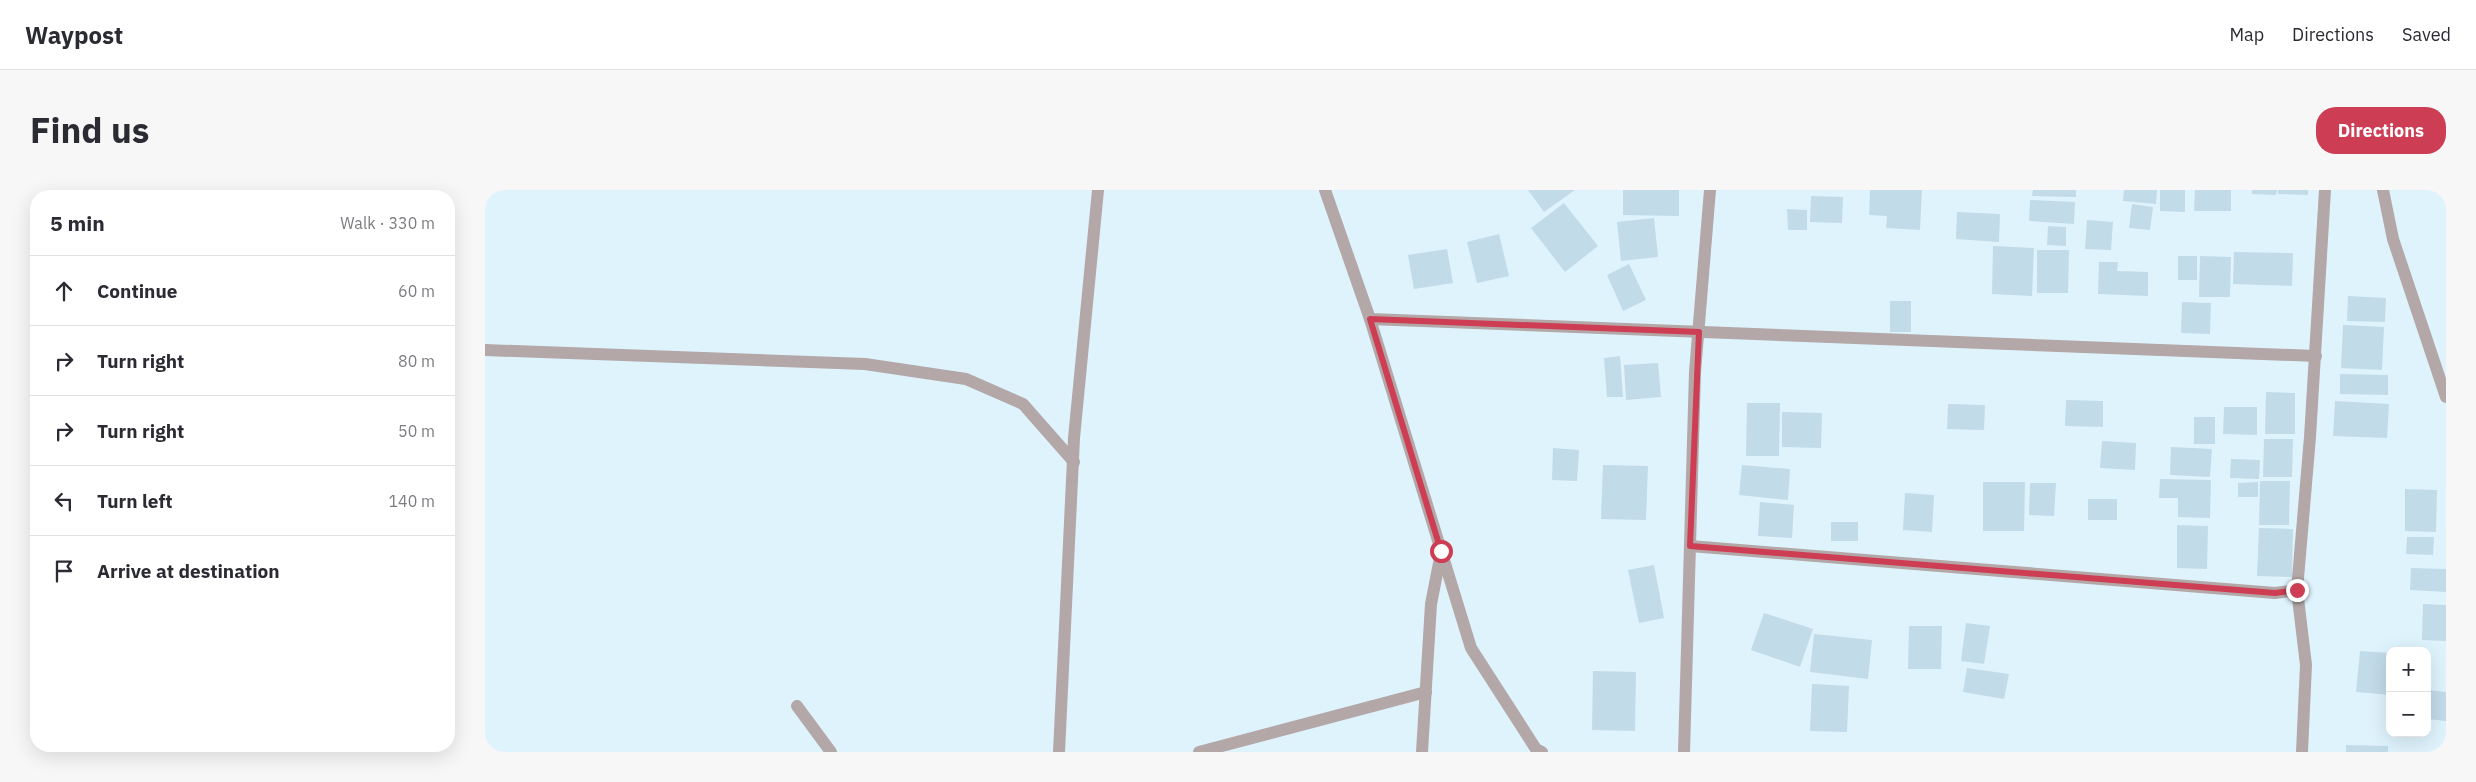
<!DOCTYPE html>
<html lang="en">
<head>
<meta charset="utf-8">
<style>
  :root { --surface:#fff; --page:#f7f7f7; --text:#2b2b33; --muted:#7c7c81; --line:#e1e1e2; --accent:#cd3d53 }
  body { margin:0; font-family:"IBM Plex Sans",sans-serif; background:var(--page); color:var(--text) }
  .controls { position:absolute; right:15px; bottom:15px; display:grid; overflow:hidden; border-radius:10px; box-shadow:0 5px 20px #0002 }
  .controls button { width:45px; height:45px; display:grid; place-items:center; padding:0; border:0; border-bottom:1px solid var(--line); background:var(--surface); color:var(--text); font:25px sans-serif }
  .stop { position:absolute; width:15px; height:15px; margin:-11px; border:4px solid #cd3d53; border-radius:50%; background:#fff }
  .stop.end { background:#cd3d53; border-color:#fff; box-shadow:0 1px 5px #0008 }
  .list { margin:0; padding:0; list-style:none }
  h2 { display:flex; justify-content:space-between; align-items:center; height:65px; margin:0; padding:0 20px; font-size:21px }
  h2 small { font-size:16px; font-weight:400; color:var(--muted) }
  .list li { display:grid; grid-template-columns:32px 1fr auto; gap:15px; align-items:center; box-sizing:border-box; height:70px; padding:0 20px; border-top:1px solid var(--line) }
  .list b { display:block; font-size:19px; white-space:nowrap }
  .list em { font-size:16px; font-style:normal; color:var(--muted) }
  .icon { flex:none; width:28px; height:28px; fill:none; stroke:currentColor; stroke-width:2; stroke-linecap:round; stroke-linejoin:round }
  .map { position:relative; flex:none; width:1961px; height:562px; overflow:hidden; border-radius:20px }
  header { display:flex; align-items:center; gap:30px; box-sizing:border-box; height:70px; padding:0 25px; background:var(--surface); border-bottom:1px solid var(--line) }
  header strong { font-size:24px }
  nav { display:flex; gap:28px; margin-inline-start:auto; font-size:18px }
  .intro { display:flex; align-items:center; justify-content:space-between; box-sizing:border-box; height:120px; padding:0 30px }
  h1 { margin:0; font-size:35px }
  .button { padding:12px 22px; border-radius:20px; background:var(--accent); color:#fff; font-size:18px; font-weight:700 }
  main { display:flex; gap:30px; padding:0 30px }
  aside { flex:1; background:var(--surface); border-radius:20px; box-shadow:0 5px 20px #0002 }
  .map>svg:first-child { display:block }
</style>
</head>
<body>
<header>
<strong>Waypost</strong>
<nav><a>Map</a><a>Directions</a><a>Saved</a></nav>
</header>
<div class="intro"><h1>Find us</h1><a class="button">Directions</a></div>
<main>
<aside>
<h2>5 min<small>Walk · 330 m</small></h2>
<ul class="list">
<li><svg class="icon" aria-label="ahead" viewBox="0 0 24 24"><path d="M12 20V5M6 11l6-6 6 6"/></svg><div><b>Continue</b></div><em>60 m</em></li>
<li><svg class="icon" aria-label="right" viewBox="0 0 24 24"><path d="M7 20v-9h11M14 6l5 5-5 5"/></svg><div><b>Turn right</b></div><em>80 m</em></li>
<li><svg class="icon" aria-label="right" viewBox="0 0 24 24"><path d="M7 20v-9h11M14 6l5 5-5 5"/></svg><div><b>Turn right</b></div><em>50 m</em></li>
<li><svg class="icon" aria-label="left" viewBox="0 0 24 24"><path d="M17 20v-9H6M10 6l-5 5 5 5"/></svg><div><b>Turn left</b></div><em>140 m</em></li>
<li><svg class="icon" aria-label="arrive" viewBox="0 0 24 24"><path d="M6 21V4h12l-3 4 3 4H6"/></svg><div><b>Arrive at destination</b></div></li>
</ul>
</aside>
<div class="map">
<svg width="1961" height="562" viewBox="0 0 1961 562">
  <rect width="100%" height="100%" fill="#dff3fd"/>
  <g fill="#c2dbe8">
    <polygon points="1043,0 1090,0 1059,22"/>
    <polygon points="1138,0 1194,0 1194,26 1138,25"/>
    <polygon points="1385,0 1437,0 1435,40 1401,38 1402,26 1384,25"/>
    <polygon points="1548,0 1591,0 1591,7 1547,6"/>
    <polygon points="1639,0 1672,0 1671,14 1638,11"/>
    <polygon points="1675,0 1700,0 1700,22 1675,21"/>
    <polygon points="1710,0 1746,0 1746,21 1709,21"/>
    <polygon points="1767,0 1792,0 1791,5 1767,4"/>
    <polygon points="1793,0 1823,0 1823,5 1793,4"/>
    <polygon points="1326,6 1358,7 1357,33 1325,32"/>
    <polygon points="1545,10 1590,12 1589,34 1544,31"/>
    <polygon points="1079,13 1113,56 1080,82 1046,38"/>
    <polygon points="1647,14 1668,17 1665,40 1644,38"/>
    <polygon points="1302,19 1322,20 1322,40 1303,40"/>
    <polygon points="1472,22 1515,24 1514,52 1471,49"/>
    <polygon points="1169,28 1173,67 1136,71 1132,32"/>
    <polygon points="1602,30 1628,32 1626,60 1600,59"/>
    <polygon points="1563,36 1581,37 1581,56 1562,55"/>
    <polygon points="1014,44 1024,86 992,93 982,52"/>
    <polygon points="1508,56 1549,58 1547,106 1507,104"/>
    <polygon points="962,59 968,93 929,99 923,65"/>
    <polygon points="1552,60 1584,60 1583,103 1552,103"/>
    <polygon points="1749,62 1808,63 1807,96 1748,94"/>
    <rect x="1693" y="66" width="19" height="24"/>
    <polygon points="1715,66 1746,67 1745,107 1714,107"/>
    <polygon points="1614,72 1633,72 1632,81 1663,82 1663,106 1613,104"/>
    <polygon points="1144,74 1161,110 1138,121 1122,85"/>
    <polygon points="1863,106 1901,108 1900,132 1862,131"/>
    <rect x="1405" y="111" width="21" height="31"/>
    <polygon points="1697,112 1726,113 1725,144 1696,143"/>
    <polygon points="1858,135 1899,137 1897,180 1856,178"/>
    <polygon points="1135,166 1138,207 1122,207 1119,168"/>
    <polygon points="1173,173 1176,207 1141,210 1139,175"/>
    <polygon points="1855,184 1903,185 1903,205 1855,204"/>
    <polygon points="1781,202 1810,203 1810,244 1780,244"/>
    <polygon points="1581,210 1618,211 1618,237 1580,236"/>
    <polygon points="1850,211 1904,214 1902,248 1848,246"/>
    <polygon points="1262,213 1295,213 1294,266 1261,266"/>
    <polygon points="1463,214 1500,215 1499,240 1462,239"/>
    <polygon points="1739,217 1772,217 1772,245 1738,244"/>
    <polygon points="1297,222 1337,223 1336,258 1297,257"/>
    <rect x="1709" y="227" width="21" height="27"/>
    <polygon points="1779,249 1808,249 1807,287 1778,287"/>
    <polygon points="1617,251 1651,253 1650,280 1615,278"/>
    <polygon points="1686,257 1727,259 1725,287 1685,285"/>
    <polygon points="1068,258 1094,260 1092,291 1067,290"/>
    <polygon points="1746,269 1775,270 1774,289 1745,288"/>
    <polygon points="1118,275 1163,276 1161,330 1116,329"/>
    <polygon points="1257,275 1305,279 1303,310 1254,305"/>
    <polygon points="1675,289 1726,290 1725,328 1693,327 1693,308 1674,308"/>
    <polygon points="1775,291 1805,291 1804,335 1774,335"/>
    <polygon points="1498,292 1540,292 1539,341 1498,341"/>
    <polygon points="1773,292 1773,307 1753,307 1753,293"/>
    <polygon points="1545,293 1571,293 1569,326 1544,325"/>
    <polygon points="1920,299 1952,300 1951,342 1920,341"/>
    <polygon points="1420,303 1449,305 1447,342 1418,340"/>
    <rect x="1603" y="309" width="29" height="21"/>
    <polygon points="1275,312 1309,315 1307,348 1273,346"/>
    <rect x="1346" y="332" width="27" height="19"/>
    <polygon points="1692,335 1723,336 1722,379 1692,378"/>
    <polygon points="1774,338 1808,339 1807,387 1772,386"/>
    <polygon points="1922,347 1949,347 1948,365 1921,364"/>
    <polygon points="1169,375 1179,428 1154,433 1143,380"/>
    <polygon points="1926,378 1961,379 1961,402 1925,400"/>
    <polygon points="1938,414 1961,415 1961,451 1937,450"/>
    <polygon points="1279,423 1328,439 1315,477 1266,460"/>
    <polygon points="1481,433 1505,436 1499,474 1476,471"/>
    <polygon points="1424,436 1457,436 1456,479 1423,479"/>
    <polygon points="1329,444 1387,450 1383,489 1325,482"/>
    <polygon points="1875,461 1905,463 1905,505 1871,502"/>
    <polygon points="1482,478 1524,484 1519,509 1478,502"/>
    <polygon points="1108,481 1151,482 1150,541 1107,540"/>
    <polygon points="1327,494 1364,496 1362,542 1325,541"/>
    <polygon points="1944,500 1961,502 1961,531 1942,529"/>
    <polygon points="1861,555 1903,556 1903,562 1861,562"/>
  </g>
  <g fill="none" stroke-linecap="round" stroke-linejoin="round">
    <g stroke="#b3a7a7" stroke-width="12">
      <polyline points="840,0 885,129 986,458 1051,559 1057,562"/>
      <polyline points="1898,0 1908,49 1961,207"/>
      <polyline points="885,129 1831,166"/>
      <polyline points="0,160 380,174 481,189 538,214 589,272"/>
      <polyline points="1205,356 1790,403 1812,400 1825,247 1840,0"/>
      <polyline points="1812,400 1821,475 1817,562"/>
      <polyline points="312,516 346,562"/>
      <polyline points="574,562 589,248 613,0"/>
      <polyline points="714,562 941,502"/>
      <polyline points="937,562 946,414 956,363"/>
      <polyline points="1199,562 1210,182 1225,0"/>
    </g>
  </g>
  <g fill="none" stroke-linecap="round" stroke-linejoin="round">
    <polyline stroke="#cd3d53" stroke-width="6" points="956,361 885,129 1214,142 1205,356 1790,403 1812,400"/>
  </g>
</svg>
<div class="controls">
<button>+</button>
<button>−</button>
</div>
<div class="stop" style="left:956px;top:361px"></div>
<div class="stop end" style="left:1812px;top:400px"></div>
</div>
</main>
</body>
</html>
